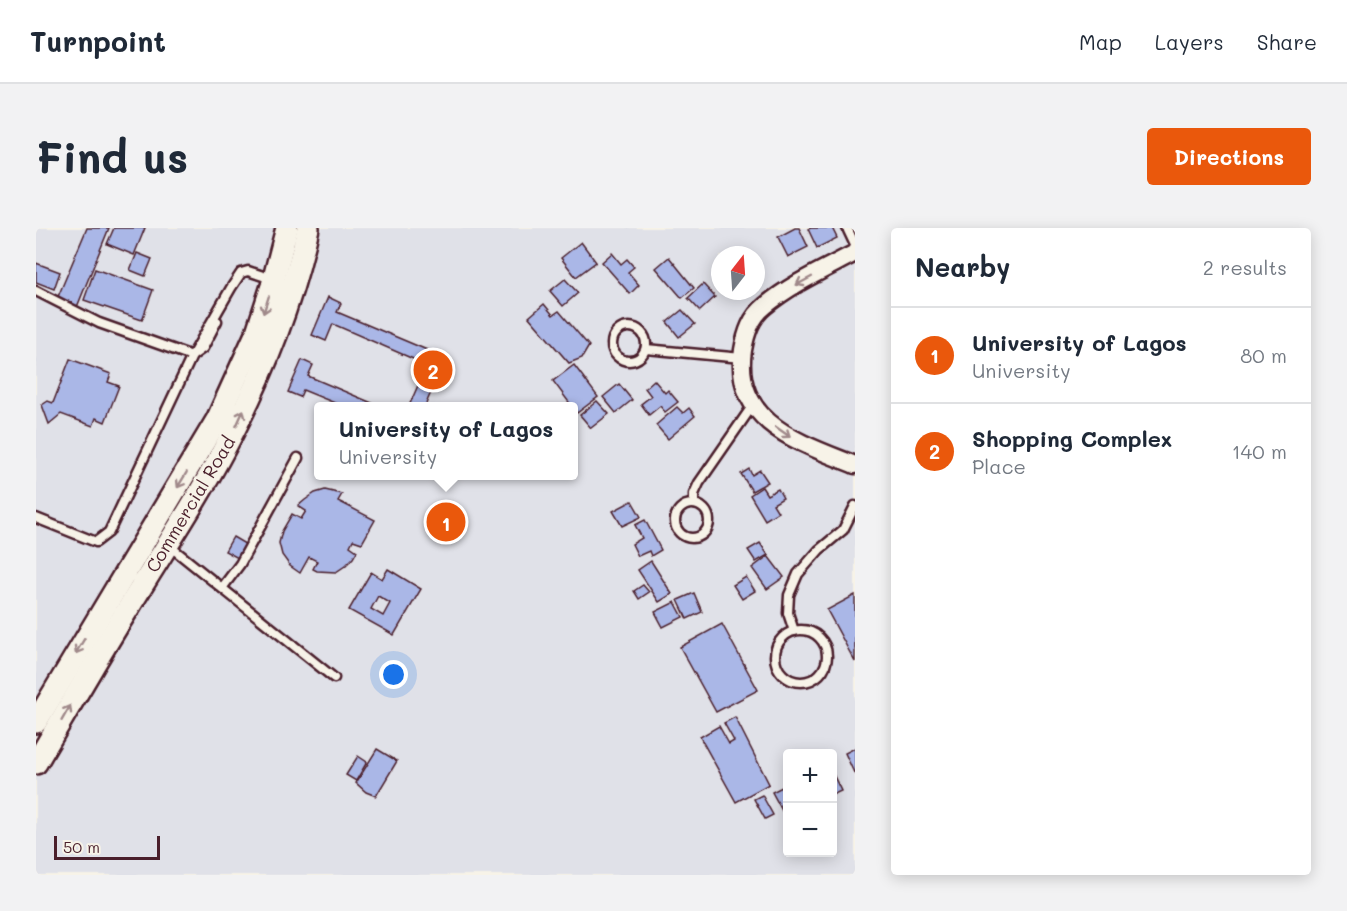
<!DOCTYPE html>
<html lang="en">
<head>
<meta charset="utf-8">
<style>
  :root { --surface:#fff; --page:#f2f2f3; --text:#1f2937; --muted:#747a83; --line:#e0e1e3; --accent:#ea580c }
  body { margin:0; font-family:Mali,sans-serif; background:var(--page); color:var(--text) }
  .controls { position:absolute; right:18px; bottom:18px; display:grid; overflow:hidden; border-radius:6px; box-shadow:0 3px 15px #0003 }
  .controls button { width:54px; height:54px; display:grid; place-items:center; padding:0; border:0; border-bottom:2px solid var(--line); background:var(--surface); color:var(--text); font:30px sans-serif }
  .compass { position:absolute; left:675px; top:18px; width:54px; height:54px; border-radius:50%; background:var(--surface); box-shadow:0 3px 15px #0003; rotate:17deg }
  .scale { position:absolute; left:18px; bottom:15px; width:106px; box-sizing:border-box; padding-left:6px; border:3px solid #4a1f2b; border-top:0; font-size:16px; line-height:21px; white-space:nowrap; color:#4a1f2b; -webkit-text-stroke:4px #f7f3e8; paint-order:stroke }
  .you { position:absolute; left:358px; top:447px; width:21px; height:21px; margin:-15px; border:4px solid #fff; border-radius:50%; background:#1a73e8; box-shadow:0 0 0 9px #1a73e833 }
  .badge { display:grid; place-items:center; width:39px; height:39px; border-radius:50%; background:var(--accent); color:#fff; font-size:20px; font-weight:700 }
  .pin { position:absolute; translate:-50% -50%; border:3px solid #fff; box-shadow:0 2px 6px #0006 }
  .popup { position:absolute; left:278px; top:174px; width:264px; height:78px; box-sizing:border-box; display:grid; place-content:center; border-radius:6px; background:var(--surface); filter:drop-shadow(0 2px 4px #0005); font-size:20px; white-space:nowrap; color:var(--muted) }
  .popup b { font-size:22px; color:var(--text) }
  .popup::after { content:''; position:absolute; left:50%; top:100%; margin-left:-12px; border:12px solid transparent; border-top-color:var(--surface) }
  .list { margin:0; padding:0; list-style:none }
  h2 { display:flex; justify-content:space-between; align-items:center; height:78px; margin:0; padding:0 24px; font-size:26px }
  h2 small { font-size:20px; font-weight:400; color:var(--muted) }
  .list li { display:grid; grid-template-columns:39px 1fr auto; gap:18px; align-items:center; box-sizing:border-box; height:96px; padding:0 24px; border-top:2px solid var(--line) }
  .list b { display:block; font-size:22px; white-space:nowrap }
  .list p { margin:0; font-size:20px; white-space:nowrap; color:var(--muted) }
  .list em { font-size:20px; font-style:normal; color:var(--muted) }
  .map { position:relative; flex:none; width:819px; height:647px; overflow:hidden; border-radius:6px }
  header { display:flex; align-items:center; gap:36px; box-sizing:border-box; height:84px; padding:0 30px; background:var(--surface); border-bottom:2px solid var(--line) }
  header strong { font-size:28px }
  nav { display:flex; gap:33px; margin-inline-start:auto; font-size:21px }
  .intro { display:flex; align-items:center; justify-content:space-between; box-sizing:border-box; height:144px; padding:0 36px }
  h1 { margin:0; font-size:42px }
  .button { padding:15px 27px; border-radius:6px; background:var(--accent); color:#fff; font-size:21px; font-weight:700 }
  main { display:flex; gap:36px; padding:0 36px }
  aside { flex:1; background:var(--surface); border-radius:6px; box-shadow:0 3px 15px #0003 }
  .map>svg:first-child { display:block }
</style>
</head>
<body>
<header>
<strong>Turnpoint</strong>
<nav><a>Map</a><a>Layers</a><a>Share</a></nav>
</header>
<div class="intro"><h1>Find us</h1><a class="button">Directions</a></div>
<main>
<div class="map">
<svg width="819" height="647" viewBox="0 0 819 647">
  <rect width="100%" height="100%" fill="#f7f3e8"/>
  <filter id="ink" filterUnits="userSpaceOnUse"><feTurbulence type="fractalNoise" baseFrequency=".0167" numOctaves="2"/><feDisplacementMap in="SourceGraphic" scale="12" xChannelSelector="R" yChannelSelector="G"/><feConvolveMatrix kernelMatrix="1 2 1 2 8 2 1 2 1" color-interpolation-filters="sRGB"/></filter>
  <g filter="url(#ink)">
    <path fill="#e0e1e8" fill-rule="evenodd" d="M 0,0 L 819,0 L 819,647 L 0,647 ZM 684,27 L 720,27 L 720,63 L 684,63 ZM 282,178 L 538,178 L 538,248 L 282,248 ZM 752,526 L 796,526 L 796,624 L 752,624 Z"/>
    <g fill="#aab7e7" stroke="#4a1f2b" stroke-width="1.5" fill-rule="evenodd">
      <polygon points="51,0 73,0 41,79 21,71"/>
      <polygon points="78,0 109,0 98,27 71,16"/>
      <polygon points="759,0 763,0 772,19 752,29 742,9"/>
      <polygon points="775,0 796,0 801,10 781,20 772,1"/>
      <polygon points="545,14 560,34 540,49 525,30"/>
      <polygon points="101,25 116,31 109,48 94,42"/>
      <polygon points="576,25 585,36 591,31 598,39 592,44 603,57 594,66 566,34"/>
      <polygon points="633,29 658,60 646,70 620,40"/>
      <polygon points="0,35 24,44 18,61 0,54"/>
      <polygon points="59,41 117,62 106,92 48,72"/>
      <polygon points="529,51 542,65 527,78 514,63"/>
      <polygon points="667,56 679,69 664,83 652,70"/>
      <polygon points="292,69 305,75 301,84 410,130 389,178 373,178 391,137 297,96 290,113 276,107"/>
      <polygon points="508,76 517,87 523,83 553,118 546,130 533,135 493,89"/>
      <polygon points="646,82 659,96 643,109 631,94"/>
      <polygon points="34,131 75,146 72,154 83,158 69,194 60,190 57,198 25,186 13,196 6,177 12,173 17,175"/>
      <polygon points="266,132 277,137 272,148 343,178 306,178 267,162 264,169 252,164"/>
      <polygon points="538,137 562,169 541,185 517,153"/>
      <polygon points="618,152 629,165 632,162 642,174 629,184 624,178 613,187 605,176 615,168 609,160"/>
      <polygon points="583,156 596,172 580,185 567,169"/>
      <polygon points="561,173 573,186 555,200 544,187"/>
      <polygon points="641,179 647,185 653,180 659,188 632,211 620,197"/>
      <polygon points="713,241 716,247 724,242 732,254 716,263 705,246"/>
      <polygon points="726,259 731,267 742,261 747,270 737,276 742,284 729,292 714,267"/>
      <polygon points="289,262 306,266 302,273 339,292 326,315 317,312 314,318 321,323 317,330 309,338 300,344 281,343 277,341 281,333 273,329 264,345 254,338 246,327 243,315 246,303 256,286 265,291 270,283 262,278 269,272 279,265"/>
      <polygon points="596,273 605,289 586,298 577,283"/>
      <polygon points="609,292 625,322 615,328 613,323 602,328 596,316 606,310 599,297"/>
      <polygon points="197,309 209,316 202,330 189,323"/>
      <polygon points="724,315 732,327 720,334 712,322"/>
      <polygon points="732,328 748,349 731,361 716,340"/>
      <polygon points="615,333 636,366 623,374 602,342"/>
      <path d="M 352,341 L 385,361 L 358,407 L 313,382 L 335,344 L 346,351 ZM 342,368 L 354,375 L 347,388 L 335,381 Z"/>
      <polygon points="710,349 719,363 706,371 697,357"/>
      <polygon points="607,357 613,364 603,371 598,363"/>
      <polygon points="658,365 666,384 651,391 642,372"/>
      <polygon points="819,367 819,434 791,382"/>
      <polygon points="639,374 647,389 627,399 619,384"/>
      <polygon points="686,396 722,462 680,484 644,419"/>
      <polygon points="699,489 733,556 700,574 664,509 683,498 693,516 698,513 688,495"/>
      <polygon points="819,520 819,547 809,525"/>
      <polygon points="341,521 361,533 340,568 330,564 320,555"/>
      <polygon points="322,528 331,534 320,553 310,547"/>
      <polygon points="796,544 805,563 796,567"/>
      <polygon points="746,559 752,569 750,590 736,564"/>
      <polygon points="726,567 737,587 729,591 718,571"/>
    </g>
    <g fill="none" stroke-linecap="round" stroke-linejoin="round">
      <g stroke="#4a1f2b" stroke-width="13">
        <g id="service">
          <polyline points="811,0 819,17"/>
          <polyline points="0,63 63,95 156,128 167,120 181,93"/>
          <circle cx="593" cy="116" r="17"/>
          <polyline points="610,121 706,130"/>
          <polyline points="658,275 658,266 663,255 717,177"/>
          <circle cx="656" cy="293" r="17"/>
          <polyline points="0,290 60,314 73,304 156,128 195,60 205,45 212,43 236,51"/>
          <polyline points="131,316 298,450"/>
          <polyline points="186,360 204,336 262,230"/>
          <circle cx="765" cy="428" r="26"/>
          <polyline points="758,403 752,385 753,367 762,346 783,322 807,302 819,278"/>
        </g>
      </g>
      <g stroke="#4a1f2b" stroke-width="21">
        <path id="minor" d="M 819,25 C 789,41 755,56 729,78 C 715,89 710,105 707,122 C 696,195 765,215 819,237"/>
      </g>
      <g stroke="#4a1f2b" stroke-width="26">
        <g id="tertiary">
          <polyline points="0,494 181,192 221,104 236,58 251,0"/>
          <path d="M 0,535 C 31,483 61,430 93,379 C 129,320 168,262 199,200 C 231,137 257,69 272,0"/>
        </g>
      </g>
      <use href="#service" stroke="#f7f3e8" stroke-width="8"/>
      <use href="#minor" stroke="#f7f3e8" stroke-width="16"/>
      <use href="#tertiary" stroke="#f7f3e8" stroke-width="21"/>
    </g>
    <defs><path id="oneway-shaft" d="M-6 0H5M1.5-3L5.5 0L1.5 3" fill="none" stroke-width="1.6" stroke-linecap="round" stroke-linejoin="round" transform="scale(1.5)"/></defs>
    <g stroke="#a0898a">
      <use href="#oneway-shaft" transform="translate(768 53) rotate(152)"/>
      <use href="#oneway-shaft" transform="translate(230 77) rotate(108)"/>
      <use href="#oneway-shaft" transform="translate(204 190) rotate(-66)"/>
      <use href="#oneway-shaft" transform="translate(747 204) rotate(35)"/>
      <use href="#oneway-shaft" transform="translate(146 252) rotate(121)"/>
      <use href="#oneway-shaft" transform="translate(44 418) rotate(121)"/>
      <use href="#oneway-shaft" transform="translate(30 485) rotate(-60)"/>
    </g>
  </g>
  <g text-anchor="middle" dominant-baseline="central" stroke-width="5" stroke-linejoin="round" paint-order="stroke">
    <g font-size="18" fill="#4a1f2b" stroke="#f7f3e8">
      <text transform="translate(154 276) rotate(-59)">Commercial Road</text>
    </g>
  </g>
</svg>
<div class="controls">
<button>+</button>
<button>−</button>
</div>
<svg class="compass" viewBox="-18 -18 36 36"><path d="M0-13l5 13h-10z" fill="#e53935"/><path d="M0 13l5-13h-10z" fill="#747a83"/></svg>
<div class="scale">50 m</div>
<div class="you"></div>
<div class="pin badge" style="left:410px;top:294px">1</div>
<div class="popup"><b>University of Lagos</b>University</div>
<div class="pin badge" style="left:397px;top:142px">2</div>
</div>
<aside>
<h2>Nearby<small>2 results</small></h2>
<ul class="list">
<li><span class="badge">1</span><div><b>University of Lagos</b><p>University</p></div><em>80 m</em></li>
<li><span class="badge">2</span><div><b>Shopping Complex</b><p>Place</p></div><em>140 m</em></li>
</ul>
</aside>
</main>
</body>
</html>
